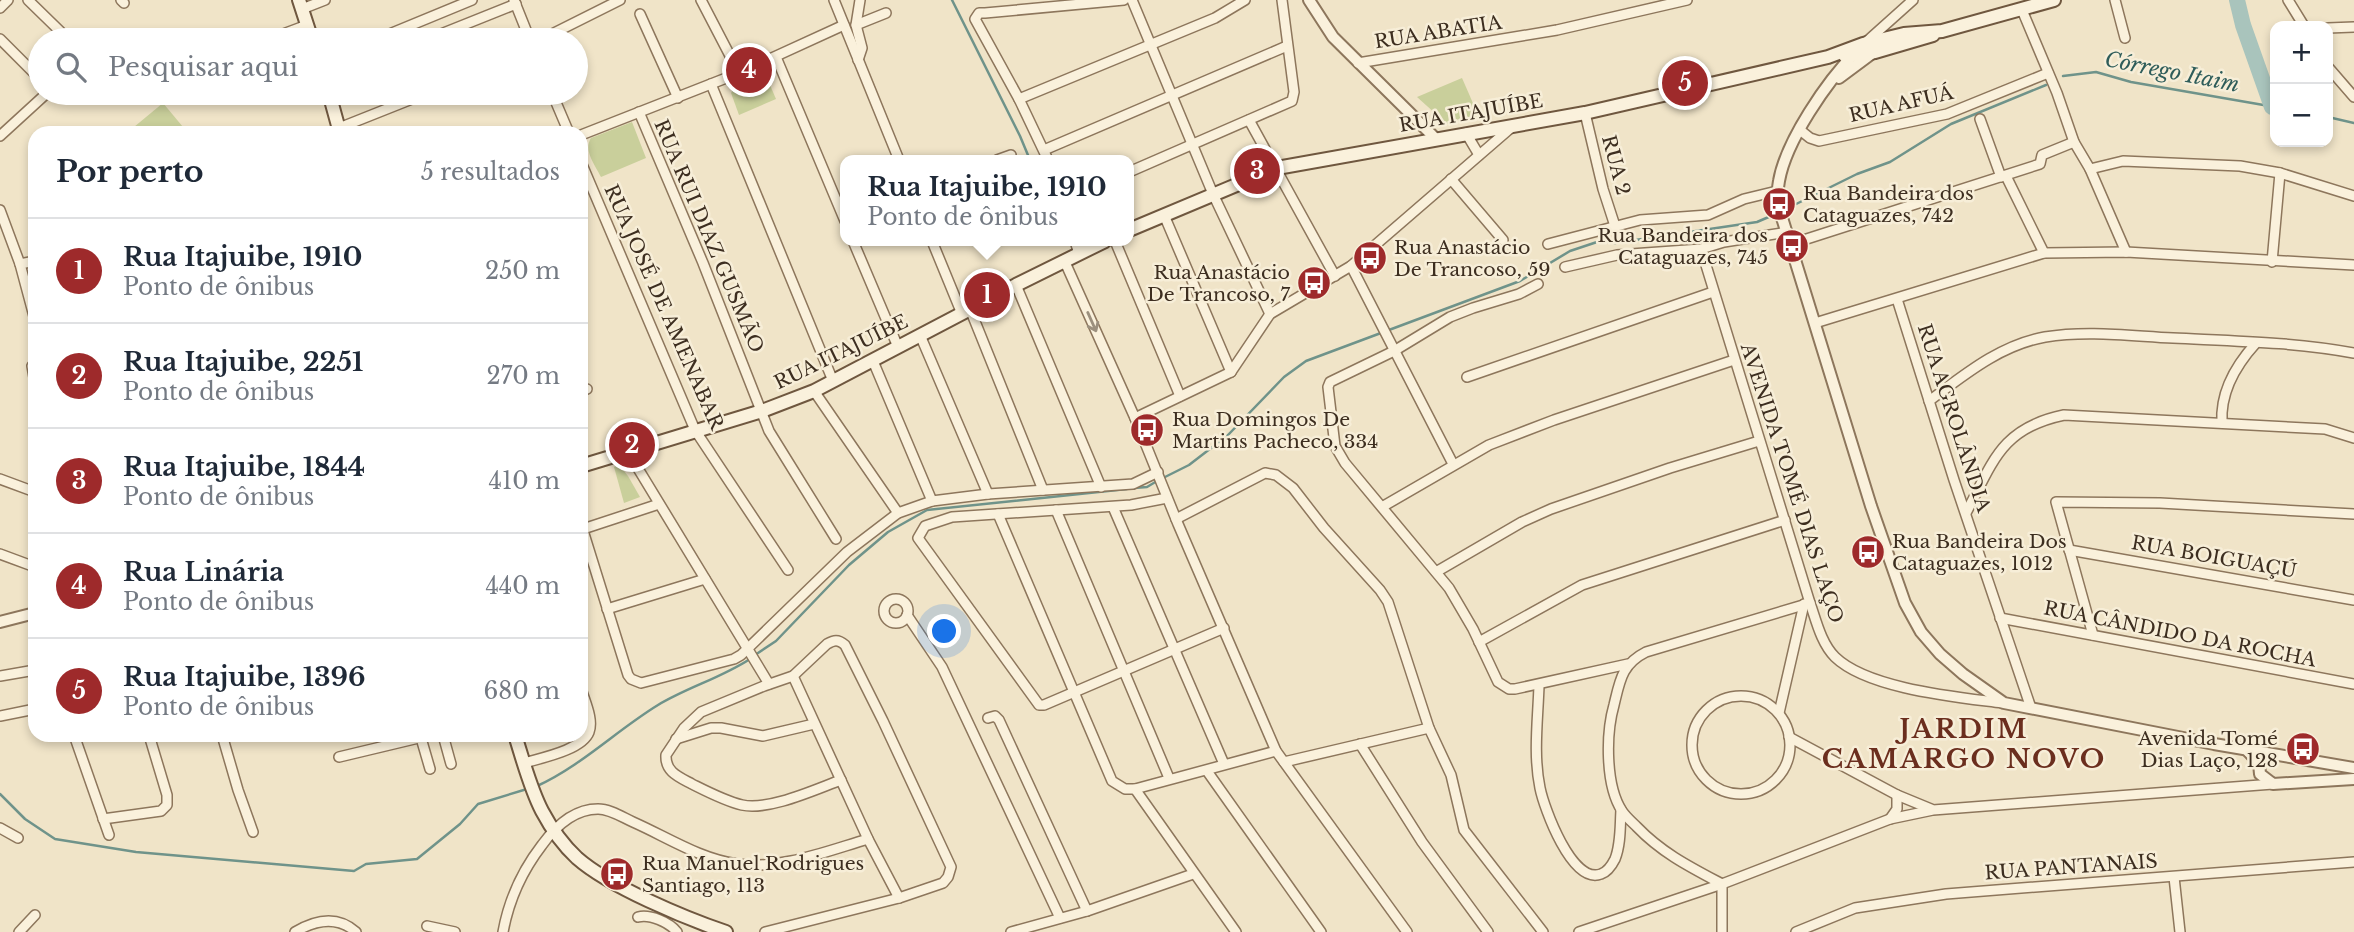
<!DOCTYPE html>
<html lang="pt">
<head>
<meta charset="utf-8">
<style>
  :root { --surface:#fff; --page:#f6f6f7; --text:#1f2937; --muted:#747a83; --line:#e0e1e3; --accent:#9e2a2b }
  body { margin:0; font-family:"Libre Baskerville",serif; background:var(--page); color:var(--text) }
  .controls { position:absolute; right:21px; top:21px; display:grid; overflow:hidden; border-radius:14px; box-shadow:0 4px 10px #0003 }
  .controls button { width:63px; height:63px; display:grid; place-items:center; padding:0; border:0; border-bottom:2px solid var(--line); background:var(--surface); color:var(--text); font:35px sans-serif }
  .you { position:absolute; left:945px; top:632px; width:24px; height:24px; margin:-18px; border:5px solid #fff; border-radius:50%; background:#1a73e8; box-shadow:0 0 0 10px #1a73e833 }
  .badge { display:grid; place-items:center; width:46px; height:46px; border-radius:50%; background:var(--accent); color:#fff; font-size:23px; font-weight:700 }
  .pin { position:absolute; translate:-50% -50%; border:4px solid #fff; box-shadow:0 2px 7px #0006 }
  .popup { position:absolute; left:840px; top:155px; width:294px; height:91px; box-sizing:border-box; display:grid; place-content:center; border-radius:14px; background:var(--surface); filter:drop-shadow(0 2px 5px #0005); font-size:23px; white-space:nowrap; color:var(--muted) }
  .popup b { font-size:26px; color:var(--text) }
  .popup::after { content:''; position:absolute; left:50%; top:100%; margin-left:-14px; border:14px solid transparent; border-top-color:var(--surface) }
  .list { margin:0; padding:0; list-style:none }
  h2 { display:flex; justify-content:space-between; align-items:center; height:91px; margin:0; padding:0 28px; font-size:30px }
  h2 small { font-size:23px; font-weight:400; color:var(--muted) }
  .list li { display:grid; grid-template-columns:46px 1fr auto; gap:21px; align-items:center; box-sizing:border-box; height:105px; padding:0 28px; border-top:2px solid var(--line) }
  .list b { display:block; font-size:26px; white-space:nowrap }
  .list p { margin:0; font-size:23px; white-space:nowrap; color:var(--muted) }
  .list em { font-size:23px; font-style:normal; color:var(--muted) }
  .icon { flex:none; width:38px; height:38px; fill:none; stroke:currentColor; stroke-width:2; stroke-linecap:round; stroke-linejoin:round }
  .map { position:relative; flex:none; width:2354px; height:932px; overflow:hidden }
  .search { position:absolute; background:var(--surface); box-shadow:0 4px 10px #0003; left:28px; top:28px; width:560px; height:77px; display:flex; align-items:center; gap:18px; box-sizing:border-box; padding:0 24px; border-radius:38px; color:var(--muted); font-size:26px }
  .panel { position:absolute; background:var(--surface); box-shadow:0 4px 10px #0003; left:28px; top:126px; width:560px; height:616px; border-radius:21px }
  .map>svg:first-child { display:block }
</style>
</head>
<body>
<div class="map">
<svg width="2354" height="932" viewBox="0 0 2354 932">
  <rect width="100%" height="100%" fill="#f0e4c8"/>
  <g fill="#c9cf9b">
    <polygon points="759,78 770,85 776,99 739,115 731,93 735,87"/>
    <polygon points="1462,78 1479,117 1447,124 1417,97"/>
    <polygon points="163,103 188,133 139,133 134,127"/>
    <path d="M 632,122 L 646,158 L 601,177 C 595,165 583,150 591,138 Z"/>
    <polygon points="619,465 628,476 640,497 624,503 614,467"/>
  </g>
  <g fill="none" stroke-linecap="round" stroke-linejoin="round">
    <g stroke="#6f938a" stroke-width="2.5">
      <polyline points="952,0 1020,136 1030,160"/>
      <polyline points="2063,76 2096,72 2131,82 2275,107"/>
      <polyline points="2328,117 2354,123"/>
      <polyline points="1784,210 1857,174 1890,162 1951,124 2046,85"/>
      <polyline points="1163,478 1189,465 1228,435 1284,377 1306,361 1520,281 1570,251 1600,241 1615,243 1757,222 1778,213"/>
      <polyline points="1134,488 1147,487 1157,481"/>
      <polyline points="755,655 776,641 849,565 888,532 927,510 1127,489"/>
      <path d="M 537,786 C 581,766 617,730 658,705 C 688,687 721,678 750,659"/>
      <polyline points="0,794 25,819 55,839 136,852 354,871 366,864 417,859 460,824 478,804 527,789"/>
    </g>
    <polyline stroke="#a9c4bc" stroke-width="16" points="2237,0 2243,25 2272,107"/>
    <g stroke="#8d765c" stroke-width="12">
      <g id="minor">
        <polyline points="28,0 69,40"/>
        <polyline points="121,0 124,3"/>
        <polyline points="514,0 530,40"/>
        <polyline points="701,0 739,73"/>
        <polyline points="834,0 899,160"/>
        <polyline points="1132,0 1213,194 1270,314"/>
        <polyline points="2115,0 2125,38"/>
        <polyline points="2288,0 2304,26"/>
        <polyline points="0,8 8,0"/>
        <polyline points="302,9 325,0"/>
        <polyline points="2022,10 2057,93 2074,142 2090,169 2126,252"/>
        <polyline points="640,14 678,98"/>
        <polyline points="856,25 886,13"/>
        <polyline points="2328,28 2354,27"/>
        <polyline points="0,39 40,79"/>
        <polyline points="267,40 307,25"/>
        <polyline points="375,40 472,0"/>
        <polyline points="426,40 516,4"/>
        <polyline points="540,40 620,0"/>
        <polyline points="1865,43 1913,0"/>
        <polyline points="776,57 845,221"/>
        <polyline points="858,60 862,48 856,25 860,0"/>
        <polyline points="1358,63 1557,30 1687,0"/>
        <polyline points="2328,67 2354,97"/>
        <polyline points="711,84 833,381"/>
        <polyline points="114,93 144,95 169,93"/>
        <polyline points="552,93 569,133"/>
        <polyline points="1019,99 1215,18 1245,0"/>
        <polyline points="639,112 703,263 769,431 836,539"/>
        <polyline points="1585,113 1603,189 1615,226"/>
        <polyline points="1980,119 2001,177"/>
        <polyline points="1249,120 1335,276"/>
        <polyline points="339,128 427,93"/>
        <polyline points="1800,130 1810,138 1819,141 1947,114 2048,73"/>
        <polyline points="1466,133 1479,155"/>
        <polyline points="581,135 739,73 844,25"/>
        <polyline points="0,136 47,93"/>
        <polyline points="1044,150 1287,46"/>
        <polyline points="997,160 1011,155"/>
        <polyline points="1048,160 1019,99 975,19 979,13 985,13 1124,0"/>
        <polyline points="581,162 695,430 788,570"/>
        <polyline points="2090,169 2123,161 2240,166 2280,173 2354,196"/>
        <polyline points="1129,172 1292,101 1294,92 1282,0"/>
        <polyline points="2006,176 2044,253"/>
        <polyline points="1451,179 1503,240"/>
        <polyline points="0,210 20,264 35,320"/>
        <polyline points="1164,215 1231,372"/>
        <polyline points="853,241 898,347"/>
        <polyline points="932,241 962,314"/>
        <polyline points="1075,241 1079,254"/>
        <polyline points="1115,241 1180,396"/>
        <polyline points="1548,244 1640,220 1708,215 1744,199 1777,191"/>
        <polyline points="1791,244 2040,164 2042,155 2074,142"/>
        <path d="M 1701,249 L 1810,603 C 1816,620 1821,643 1835,657 C 1868,689 1957,697 2002,703"/>
        <polyline points="1064,260 1135,418 1178,524 1276,751 1407,932"/>
        <polyline points="2272,262 2280,173"/>
        <polyline points="20,264 35,261"/>
        <polyline points="1351,266 1453,464"/>
        <polyline points="1565,267 1617,255 1701,249 1724,242 1788,232"/>
        <polyline points="1538,284 1519,294 1473,308 1450,317 1394,351 1330,382 1328,387 1335,446 1345,463 1449,588 1473,629 1498,682 1509,689 1515,689 1628,664"/>
        <polyline points="1016,285 1101,487"/>
        <polyline points="1897,299 1954,480 2031,708"/>
        <polyline points="970,309 1043,490"/>
        <polyline points="1815,323 2044,253 2126,252 2354,265"/>
        <polyline points="920,335 988,494"/>
        <polyline points="873,361 932,501"/>
        <polyline points="32,366 35,383"/>
        <polyline points="1467,377 1713,292"/>
        <polyline points="581,391 587,389"/>
        <polyline points="814,391 898,513"/>
        <path d="M 1929,401 C 1964,375 2000,345 2045,337 C 2087,330 2131,336 2173,338 C 2233,341 2295,342 2354,353"/>
        <polyline points="1135,418 1231,372 1270,314 1351,266 1513,126"/>
        <path d="M 2222,423 C 2220,392 2236,365 2256,343"/>
        <polyline points="628,452 769,684"/>
        <polyline points="0,479 35,492"/>
        <polyline points="1167,498 1131,505 952,517 925,526 918,538 1039,705 1044,705 1224,628"/>
        <polyline points="1113,507 1224,764"/>
        <polyline points="1382,507 1489,445 1554,420 1734,360"/>
        <polyline points="1056,510 1169,778"/>
        <path d="M 1966,513 C 1993,462 2001,428 2064,415 L 2325,429 L 2354,438"/>
        <polyline points="998,514 1112,781 1125,789 1135,789 1276,751"/>
        <polyline points="1176,519 1265,473 1276,475 1293,488 1324,528 1380,590 1388,602 1429,728 1451,775 1464,830 1543,932"/>
        <polyline points="581,524 628,675 631,679 641,683 734,659 741,655 847,552 898,513 932,501 988,494 1133,484 1158,472"/>
        <polyline points="583,529 659,504"/>
        <polyline points="2069,550 2354,600"/>
        <polyline points="0,554 35,567"/>
        <polyline points="1436,572 1522,522 1551,509 1670,468 1759,441"/>
        <circle cx="896" cy="611" r="12"/>
        <polyline points="607,609 705,579"/>
        <polyline points="907,615 942,667 1060,918"/>
        <polyline points="2000,618 2354,684"/>
        <polyline points="2093,635 2056,502 2160,503 2354,514"/>
        <polyline points="1479,642 1582,585 1785,520"/>
        <polyline points="0,676 35,670"/>
        <polyline points="793,676 868,839 899,898"/>
        <path d="M 1539,685 C 1538,719 1533,754 1540,788 C 1544,808 1572,885 1601,874 C 1607,872 1612,865 1615,859 C 1621,844 1620,826 1621,810"/>
        <circle cx="1741" cy="745" r="49"/>
        <polyline points="1779,713 1804,604"/>
        <polyline points="0,716 35,709"/>
        <polyline points="988,718 995,716 999,720 1087,911"/>
        <polyline points="74,735 109,835"/>
        <polyline points="222,735 238,790 253,832"/>
        <polyline points="443,735 451,764"/>
        <polyline points="1789,737 1897,795 1931,809"/>
        <polyline points="421,738 430,769"/>
        <polyline points="676,739 711,728 721,728 763,736 814,724"/>
        <polyline points="1360,744 1422,842 1488,932"/>
        <polyline points="339,757 431,735"/>
        <polyline points="1284,762 1429,728"/>
        <path d="M 524,763 C 541,758 582,750 589,732 C 594,719 584,700 581,688"/>
        <polyline points="1207,771 1321,932"/>
        <polyline points="1135,789 1236,932"/>
        <polyline points="103,819 161,811 167,805 167,795 149,735"/>
        <polyline points="1890,819 1897,809 1897,795"/>
        <polyline points="0,828 18,838"/>
        <polyline points="2174,877 2180,932"/>
        <path d="M 1722,884 C 1690,867 1662,853 1637,827 C 1632,822 1626,817 1622,811 C 1605,785 1606,733 1614,705 C 1620,680 1622,664 1646,652 L 1810,603"/>
        <polyline points="1722,884 1722,932"/>
        <path d="M 638,917 C 650,914 669,922 677,932"/>
        <polyline points="427,926 455,932"/>
        <polyline points="19,932 35,915"/>
        <path d="M 295,932 C 315,920 337,915 356,932"/>
        <path d="M 503,932 C 509,899 522,871 542,845 C 555,827 574,809 598,809 C 610,809 622,817 633,822 C 667,837 700,859 737,864 C 780,870 827,851 868,839"/>
        <path d="M 765,932 L 899,898 L 943,883 L 948,877 L 951,867 L 883,721 L 845,645 C 838,639 834,640 827,644 L 793,676 L 764,686 L 701,712 L 684,728 L 666,755 C 665,772 679,777 692,784 C 708,792 725,801 742,805 C 769,811 816,789 841,780"/>
        <polyline points="1011,932 1087,911 1193,874"/>
        <polyline points="1579,932 1722,884 1890,819 1933,810 2273,784"/>
        <polyline points="1796,932 1855,908 1946,894 2354,862"/>
      </g>
    </g>
    <g stroke="#8d765c" stroke-width="14">
      <g id="tertiary">
        <polyline points="1309,0 1333,37 1436,139"/>
        <path d="M 1856,52 C 1827,81 1786,141 1779,181 C 1777,190 1778,199 1779,208 L 1871,506 L 1905,603 L 1921,632 L 1940,654 L 1963,674 L 2004,703 L 2214,744 L 2354,768"/>
        <polyline points="1839,78 1874,52"/>
        <polyline points="0,622 35,613"/>
        <polyline points="2245,748 2259,763 2260,774 2273,784 2354,779"/>
      </g>
    </g>
    <g stroke="#6f573f" stroke-width="16">
      <g id="secondary">
        <polyline points="299,0 312,40"/>
        <polyline points="1845,56 1875,52 1933,35"/>
        <polyline points="329,93 340,133"/>
        <polyline points="1129,230 1277,168 1585,113 1828,57 1863,44 1904,34 1942,31 2054,0"/>
        <polyline points="581,466 762,411 814,391 1016,285 1105,241"/>
        <path d="M 515,735 C 523,760 530,788 542,811 C 551,828 563,845 577,858 C 610,887 685,918 726,932"/>
      </g>
    </g>
    <use href="#minor" stroke="#faf1dc" stroke-width="9"/>
    <use href="#tertiary" stroke="#faf1dc" stroke-width="10"/>
    <use href="#secondary" stroke="#faf1dc" stroke-width="12"/>
  </g>
  <defs><path id="oneway-shaft" d="M-6 0H5M1.5-3L5.5 0L1.5 3" fill="none" stroke-width="1.6" stroke-linecap="round" stroke-linejoin="round" transform="scale(1.75)"/></defs>
  <use stroke="#9c907e" href="#oneway-shaft" transform="translate(1092 322) rotate(66)"/>
  <defs>
    <g id="bus-disc" transform="scale(1.75)"><circle r="9.5" fill="#9e2a2b" stroke="#f7eed8"/><path d="M-5-6H5V4H4V6H2V4H-2V6H-4V4H-5ZM-3.5-4V0h7V-4ZM-3.5 1.2v1.5H-2V1.2ZM2 1.2v1.5H3.5V1.2Z" fill="#fff"/></g>
  </defs>
  <g fill-rule="evenodd">
    <use href="#bus-disc" x="1779" y="204"/>
    <use href="#bus-disc" x="1792" y="246"/>
    <use href="#bus-disc" x="1370" y="258"/>
    <use href="#bus-disc" x="1314" y="283"/>
    <use href="#bus-disc" x="1147" y="430"/>
    <use href="#bus-disc" x="1868" y="552"/>
    <use href="#bus-disc" x="2303" y="749"/>
    <use href="#bus-disc" x="617" y="874"/>
  </g>
  <g text-anchor="middle" dominant-baseline="central" stroke-width="5" stroke-linejoin="round" paint-order="stroke">
    <g font-size="19" fill="#3d2e20" stroke="#f7eed8">
      <text transform="translate(1438 32) rotate(-9)">RUA ABATIA</text>
      <text transform="translate(1901 104) rotate(-13)">RUA AFUÁ</text>
      <text transform="translate(1471 113) rotate(-10)">RUA ITAJUÍBE</text>
      <text transform="translate(1616 165) rotate(75)">RUA 2</text>
      <text transform="translate(709 236) rotate(67)">RUA RUI DIAZ GUSMÃO</text>
      <text transform="translate(664 307) rotate(66)">RUA JOSÉ DE AMENABAR</text>
      <text transform="translate(841 352) rotate(-26)">RUA ITAJUÍBE</text>
      <text transform="translate(1954 418) rotate(72)">RUA AGROLÂNDIA</text>
      <text transform="translate(1792 483) rotate(72)">AVENIDA TOMÉ DIAS LAÇO</text>
      <text transform="translate(2214 557) rotate(10)">RUA BOIGUAÇÚ</text>
      <text transform="translate(2180 634) rotate(11)">RUA CÂNDIDO DA ROCHA</text>
      <text transform="translate(2071 867) rotate(-4)">RUA PANTANAIS</text>
    </g>
    <g font-size="19" fill="#3d2e20" stroke="#f7eed8" text-anchor="start">
      <text x="1803" y="193">Rua Bandeira dos<tspan x="1803" dy="22">Cataguazes, 742</tspan></text>
      <text x="1768" y="235" text-anchor="end">Rua Bandeira dos<tspan x="1768" dy="22">Cataguazes, 745</tspan></text>
      <text x="1394" y="247">Rua Anastácio<tspan x="1394" dy="22">De Trancoso, 59</tspan></text>
      <text x="1290" y="272" text-anchor="end">Rua Anastácio<tspan x="1290" dy="22">De Trancoso, 7</tspan></text>
      <text x="1172" y="419">Rua Domingos De<tspan x="1172" dy="22">Martins Pacheco, 334</tspan></text>
      <text x="1892" y="541">Rua Bandeira Dos<tspan x="1892" dy="22">Cataguazes, 1012</tspan></text>
      <text x="2278" y="738" text-anchor="end">Avenida Tomé<tspan x="2278" dy="22">Dias Laço, 128</tspan></text>
      <text x="642" y="863">Rua Manuel Rodrigues<tspan x="642" dy="22">Santiago, 113</tspan></text>
    </g>
    <g font-size="21" font-style="italic" fill="#2f5d5a" stroke="#f7eed8">
      <text transform="translate(2172 72) rotate(11)">Córrego Itaim</text>
    </g>
    <g font-size="26" font-weight="bold" letter-spacing="2" fill="#6b2e1e" stroke="#f7eed8">
      <text x="1964" y="729">JARDIM<tspan x="1964" dy="30">CAMARGO NOVO</tspan></text>
    </g>
  </g>
</svg>
<div class="controls">
<button>+</button>
<button>−</button>
</div>
<div class="you"></div>
<div class="pin badge" style="left:987px;top:295px">1</div>
<div class="popup"><b>Rua Itajuibe, 1910</b>Ponto de ônibus</div>
<div class="pin badge" style="left:632px;top:445px">2</div>
<div class="pin badge" style="left:1257px;top:171px">3</div>
<div class="pin badge" style="left:749px;top:70px">4</div>
<div class="pin badge" style="left:1685px;top:83px">5</div>
<div class="search"><svg class="icon" aria-label="search" viewBox="0 0 24 24"><circle cx="10" cy="10" r="6"/><path d="M15 15l6 6"/></svg>Pesquisar aqui</div>
<section class="panel">
<h2>Por perto<small>5 resultados</small></h2>
<ul class="list">
<li><span class="badge">1</span><div><b>Rua Itajuibe, 1910</b><p>Ponto de ônibus</p></div><em>250 m</em></li>
<li><span class="badge">2</span><div><b>Rua Itajuibe, 2251</b><p>Ponto de ônibus</p></div><em>270 m</em></li>
<li><span class="badge">3</span><div><b>Rua Itajuibe, 1844</b><p>Ponto de ônibus</p></div><em>410 m</em></li>
<li><span class="badge">4</span><div><b>Rua Linária</b><p>Ponto de ônibus</p></div><em>440 m</em></li>
<li><span class="badge">5</span><div><b>Rua Itajuibe, 1396</b><p>Ponto de ônibus</p></div><em>680 m</em></li>
</ul>
</section>
</div>
</body>
</html>
